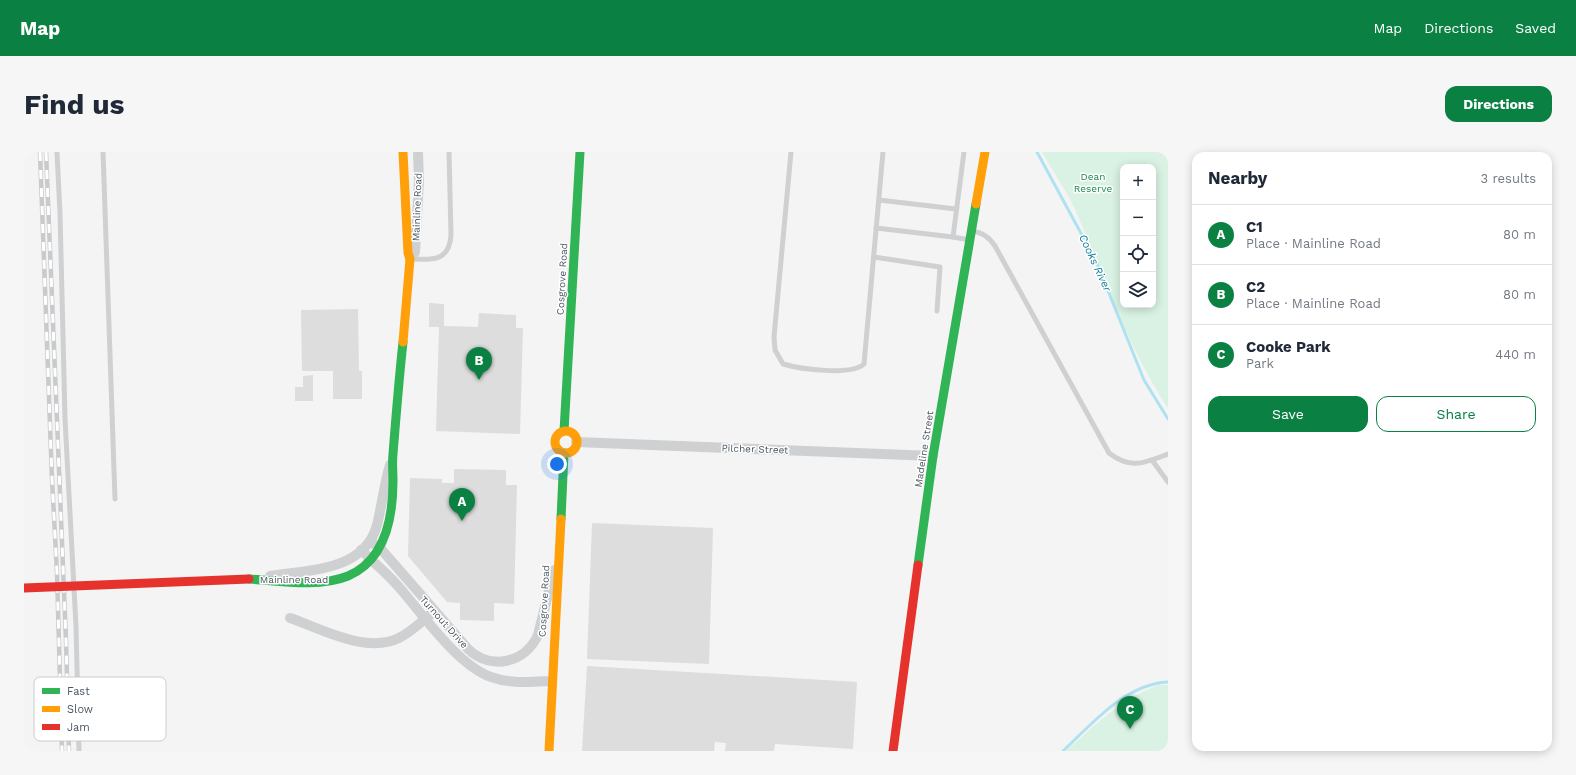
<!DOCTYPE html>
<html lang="en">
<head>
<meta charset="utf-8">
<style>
	:root { --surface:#fff; --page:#f6f6f7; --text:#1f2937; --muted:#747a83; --line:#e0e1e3; --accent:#0b8043 }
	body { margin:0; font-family:"Work Sans",sans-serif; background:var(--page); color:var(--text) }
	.controls { position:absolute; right:12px; top:12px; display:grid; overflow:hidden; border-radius:8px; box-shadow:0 2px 10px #0003 }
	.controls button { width:36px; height:36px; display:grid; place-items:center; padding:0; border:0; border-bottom:1px solid var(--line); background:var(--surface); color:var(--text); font:20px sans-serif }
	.you { position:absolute; left:533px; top:312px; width:14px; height:14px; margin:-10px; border:3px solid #fff; border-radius:50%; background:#1a73e8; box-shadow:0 0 0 6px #1a73e833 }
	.badge { display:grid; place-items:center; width:26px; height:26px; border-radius:50%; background:var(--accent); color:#fff; font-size:13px; font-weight:700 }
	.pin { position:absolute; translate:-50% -33px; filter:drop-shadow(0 1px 2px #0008) }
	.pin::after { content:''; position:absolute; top:21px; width:14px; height:12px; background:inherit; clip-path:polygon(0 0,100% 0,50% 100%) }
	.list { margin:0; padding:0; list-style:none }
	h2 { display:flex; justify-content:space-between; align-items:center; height:52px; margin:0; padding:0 16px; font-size:17px }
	h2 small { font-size:13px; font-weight:400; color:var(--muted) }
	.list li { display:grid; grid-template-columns:26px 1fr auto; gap:12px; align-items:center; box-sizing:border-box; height:60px; padding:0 16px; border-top:1px solid var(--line) }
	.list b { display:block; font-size:15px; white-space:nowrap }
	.list p { margin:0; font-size:13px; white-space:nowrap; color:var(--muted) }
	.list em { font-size:13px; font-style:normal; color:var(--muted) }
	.actions { display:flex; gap:8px; padding:12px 16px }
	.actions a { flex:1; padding:9px 0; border:1px solid var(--accent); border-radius:12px; text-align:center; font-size:14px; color:var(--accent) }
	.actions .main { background:var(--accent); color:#fff }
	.icon { flex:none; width:22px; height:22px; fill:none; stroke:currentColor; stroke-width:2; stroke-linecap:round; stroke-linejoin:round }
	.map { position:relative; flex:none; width:1144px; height:599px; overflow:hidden; border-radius:12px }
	header { display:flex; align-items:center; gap:24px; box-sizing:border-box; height:56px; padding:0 20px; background:var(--accent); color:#fff }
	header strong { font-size:19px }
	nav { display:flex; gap:22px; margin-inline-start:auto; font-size:14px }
	.intro { display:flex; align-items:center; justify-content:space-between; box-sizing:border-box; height:96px; padding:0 24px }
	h1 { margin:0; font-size:28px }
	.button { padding:10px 18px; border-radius:12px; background:var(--accent); color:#fff; font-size:14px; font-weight:700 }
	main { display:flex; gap:24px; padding:0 24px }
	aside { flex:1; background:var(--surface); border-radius:12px; box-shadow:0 2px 10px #0003 }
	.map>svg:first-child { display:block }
	.green { fill:#d9f2e3; fill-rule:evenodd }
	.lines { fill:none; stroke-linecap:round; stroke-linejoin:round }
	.stream { stroke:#aee2f0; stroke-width:3 }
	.building { fill:#ddddde }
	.lane { stroke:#ced0d2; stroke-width:5 }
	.street { stroke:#ced0d2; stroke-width:10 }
	.fast { stroke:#30b455; stroke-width:9 }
	.slow { stroke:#ff9f0a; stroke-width:9 }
	.jam { stroke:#e5322d; stroke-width:9 }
	.rail-casing { stroke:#c9cacc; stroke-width:4.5 }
	.rail { stroke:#fff; stroke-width:3; stroke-dasharray:9; stroke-linecap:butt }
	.jam-bridge { stroke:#e5322d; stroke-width:9 }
	.labels { text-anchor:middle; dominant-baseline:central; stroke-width:3; stroke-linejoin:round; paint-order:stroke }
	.park-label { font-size:10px; fill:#17864f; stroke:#fff }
	.street-label { font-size:10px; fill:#4a5661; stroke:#fff }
	.water-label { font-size:11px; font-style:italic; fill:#0c7c9b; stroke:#fff }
	.key { fill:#fff; stroke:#c9ccd0; stroke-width:1 }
	.key-label { font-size:11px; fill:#4a5661 }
</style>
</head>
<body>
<header>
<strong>Map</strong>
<nav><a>Map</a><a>Directions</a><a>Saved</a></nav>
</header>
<div class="intro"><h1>Find us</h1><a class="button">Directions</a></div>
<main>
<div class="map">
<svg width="1144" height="599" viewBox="0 0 1144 599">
	<rect width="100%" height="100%" fill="#f4f4f4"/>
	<!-- green -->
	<g class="green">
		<path d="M 1018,0 L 1144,0 L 1144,256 C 1103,194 1080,123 1050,55 C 1041,36 1028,18 1018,0 ZM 1099,15 L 1129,15 L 1129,153 L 1099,153 Z"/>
		<path d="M 1135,533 L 1144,533 L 1144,599 L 1042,599 C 1073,572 1096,547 1135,533 Z"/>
	</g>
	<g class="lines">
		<!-- stream -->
		<g class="stream">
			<path d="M 1013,0 L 1072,109 L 1120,228 L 1144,267"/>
			<path d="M 1039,599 C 1068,572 1101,532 1144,530"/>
		</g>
	</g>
	<!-- building -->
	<g class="building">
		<path d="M 405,151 L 420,152 L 420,174 L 454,175 L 455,161 L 492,163 L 492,176 L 499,176 L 496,282 L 412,279 L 415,175 L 405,175 Z"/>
		<path d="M 334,157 L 335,219 L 338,219 L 338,247 L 309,247 L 309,219 L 278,219 L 277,158 Z"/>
		<path d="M 289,223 L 289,249 L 271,249 L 271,235 L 279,235 L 279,224 Z"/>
		<path d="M 430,317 L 482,318 L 482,333 L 493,333 L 490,452 L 470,451 L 470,469 L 436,468 L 436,451 L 423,450 L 384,404 L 386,326 L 418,327 L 418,331 L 430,331 Z"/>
		<path d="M 568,371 L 689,376 L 685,512 L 563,507 Z"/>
		<path d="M 563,514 L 833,530 L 829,597 L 751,592 L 750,599 L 701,599 L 702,591 L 691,590 L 690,599 L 558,599 Z"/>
	</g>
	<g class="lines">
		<!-- lane -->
		<g class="lane">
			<path d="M 33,0 L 36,61 L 41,267 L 52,474 L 55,599"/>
			<path d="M 79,0 L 91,347"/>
			<path d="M 767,0 L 750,185 L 751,198 L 759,212 C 776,217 827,224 840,212 L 859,0"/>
			<path d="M 940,0 L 929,85 L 946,88"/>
			<path d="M 855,48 L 932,57"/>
			<path d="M 852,76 L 929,85"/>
			<path d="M 948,79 C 959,81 965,85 971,94 L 1085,301 C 1107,318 1120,311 1144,302"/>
			<path d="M 850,105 L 916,115 L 913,159"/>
			<path d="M 387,107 C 408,108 425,110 427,83 L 425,0"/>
			<path d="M 1128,308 L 1144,330"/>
		</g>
		<!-- street -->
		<g class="street">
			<path d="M 386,107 L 391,100 L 395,29 L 394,0"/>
			<path d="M 552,290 L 909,304"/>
			<path d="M 346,389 L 357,397 L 444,497 C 467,519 501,511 514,483 L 530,418"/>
			<path d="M 337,398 C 349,410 363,421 374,434 C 398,461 433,513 467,525 C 486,532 507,530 527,529"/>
			<path d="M 246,424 C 284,418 341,419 353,373 C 358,353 360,333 366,313"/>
			<path d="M 266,466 C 298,477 342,502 375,486 C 387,480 397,470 407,462"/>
		</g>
		<!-- fast -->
		<g class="fast">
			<path d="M 540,279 L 556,0"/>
			<path d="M 537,367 L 540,301"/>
			<path d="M 894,413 L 909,304 L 952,52"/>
			<path d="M 225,427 C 256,429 294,436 324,424 C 362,408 369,365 369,329 C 369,320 368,311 369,302 C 372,264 375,227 379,190"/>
		</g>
		<!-- slow -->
		<g class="slow">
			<path d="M 952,52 L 961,0"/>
			<path d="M 379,190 L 386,107 L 384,101 L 379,0"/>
			<circle cx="542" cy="290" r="11"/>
			<path d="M 525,599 L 537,367"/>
		</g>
		<!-- jam -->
		<path class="jam" d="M 869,599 L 894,413"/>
		<defs>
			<g id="rail">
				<path d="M 16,0 L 28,327 L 33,421 L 38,599"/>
				<path d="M 22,0 L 42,488 L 45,599"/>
			</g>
		</defs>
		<!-- rail casing -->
		<use href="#rail" class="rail-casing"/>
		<!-- rail -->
		<use href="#rail" class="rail"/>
		<!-- jam-bridge -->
		<path class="jam-bridge" d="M 0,436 L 225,427"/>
	</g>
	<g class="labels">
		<!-- park labels -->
		<g class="park-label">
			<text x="1069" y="24">Dean<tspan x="1069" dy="12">Reserve</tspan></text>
		</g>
		<!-- street labels -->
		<g class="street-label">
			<text transform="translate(393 55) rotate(-88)">Mainline Road</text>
			<text transform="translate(538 127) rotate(-87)">Cosgrove Road</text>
			<text transform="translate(731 297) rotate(2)">Pilcher Street</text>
			<text transform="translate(900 297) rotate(-81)">Madeline Street</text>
			<text x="270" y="427">Mainline Road</text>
			<text transform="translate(520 449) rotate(-87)">Cosgrove Road</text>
			<text transform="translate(420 470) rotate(48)">Turnout Drive</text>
		</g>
		<!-- water labels -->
		<g class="water-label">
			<text transform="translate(1071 111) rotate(65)">Cooks River</text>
		</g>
	</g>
	<!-- legend -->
	<rect x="10" y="525" width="132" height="64" rx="6" class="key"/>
	<rect x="18" y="536" width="18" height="6" fill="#30b455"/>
	<rect x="18" y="554" width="18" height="6" fill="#ff9f0a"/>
	<rect x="18" y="572" width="18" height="6" fill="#e5322d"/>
	<g class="key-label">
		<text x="43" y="543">Fast</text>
		<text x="43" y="561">Slow</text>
		<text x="43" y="579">Jam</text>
	</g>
</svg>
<div class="controls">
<button>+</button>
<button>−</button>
<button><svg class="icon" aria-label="locate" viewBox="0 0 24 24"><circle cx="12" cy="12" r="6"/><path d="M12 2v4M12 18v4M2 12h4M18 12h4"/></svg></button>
<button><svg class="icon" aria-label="layers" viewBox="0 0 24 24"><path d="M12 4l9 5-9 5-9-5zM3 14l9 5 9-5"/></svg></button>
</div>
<div class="you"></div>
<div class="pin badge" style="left:438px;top:369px">A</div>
<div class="pin badge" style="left:455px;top:228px">B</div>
<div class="pin badge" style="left:1106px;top:577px">C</div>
</div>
<aside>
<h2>Nearby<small>3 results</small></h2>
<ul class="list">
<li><span class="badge">A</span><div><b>C1</b><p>Place · Mainline Road</p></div><em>80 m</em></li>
<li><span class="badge">B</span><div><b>C2</b><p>Place · Mainline Road</p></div><em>80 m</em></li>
<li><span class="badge">C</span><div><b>Cooke Park</b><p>Park</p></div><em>440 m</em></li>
</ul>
<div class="actions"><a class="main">Save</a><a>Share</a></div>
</aside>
</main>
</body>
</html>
